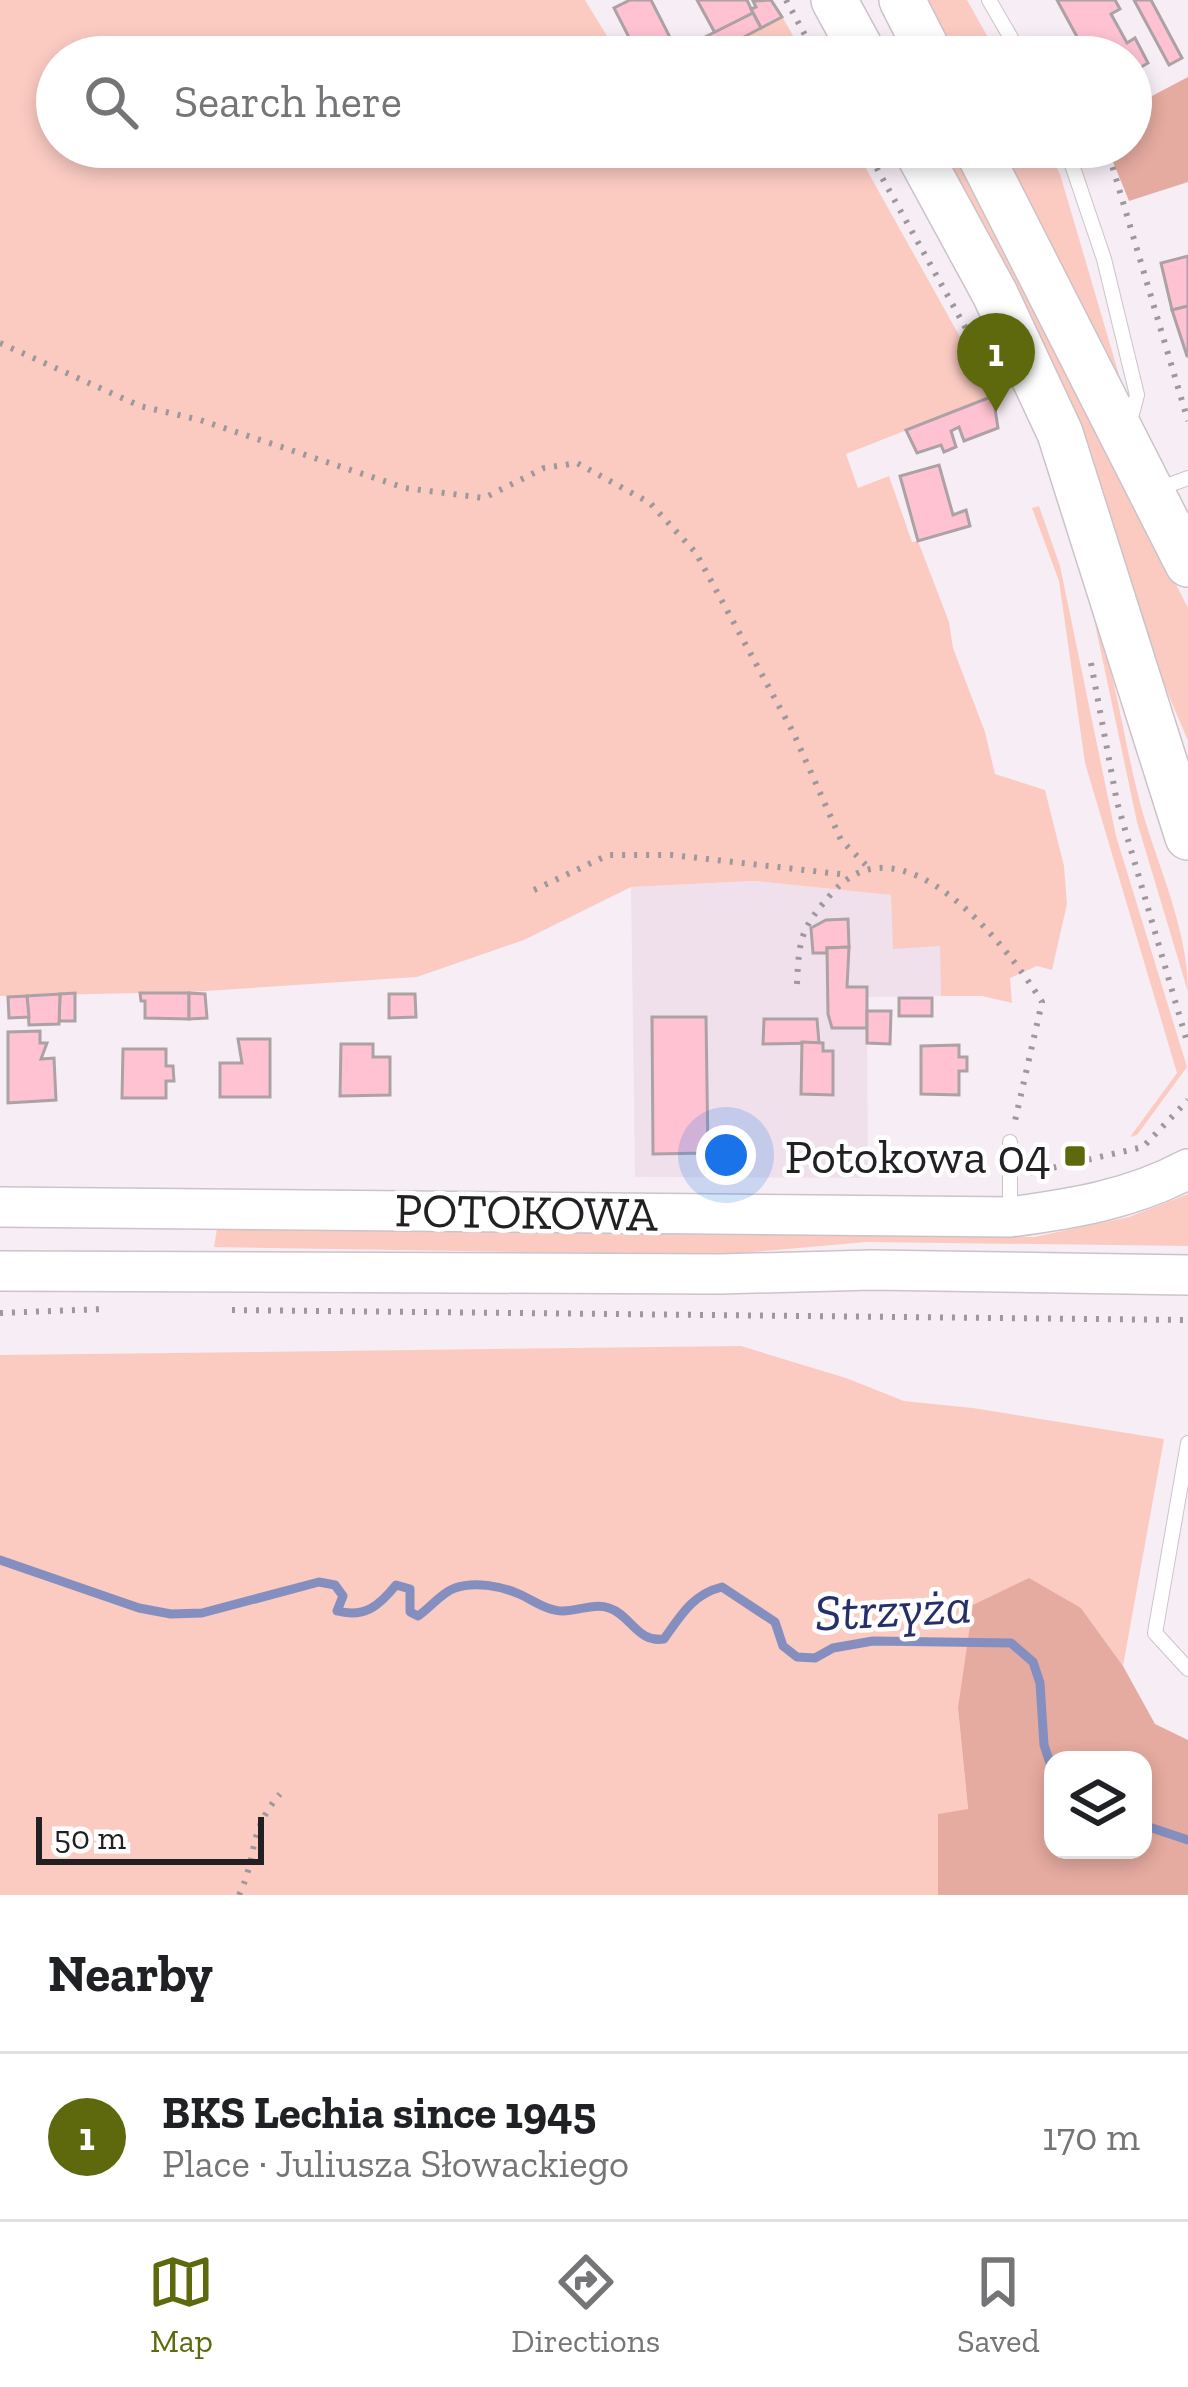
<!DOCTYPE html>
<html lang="en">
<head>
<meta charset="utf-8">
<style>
	:root { --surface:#fff; --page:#f6f6f6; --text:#202124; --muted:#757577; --line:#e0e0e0; --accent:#5e690e }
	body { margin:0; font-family:"Zilla Slab",serif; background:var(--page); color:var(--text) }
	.controls { position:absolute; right:36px; bottom:36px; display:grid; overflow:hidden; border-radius:24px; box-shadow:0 6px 18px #0003 }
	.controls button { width:108px; height:108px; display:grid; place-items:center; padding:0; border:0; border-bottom:3px solid var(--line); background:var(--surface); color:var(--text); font:60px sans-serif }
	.scale { position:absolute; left:36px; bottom:30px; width:228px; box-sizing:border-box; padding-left:12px; border:6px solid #232023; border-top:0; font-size:33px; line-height:42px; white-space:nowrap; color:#232023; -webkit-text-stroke:9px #fff; paint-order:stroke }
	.you { position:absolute; left:726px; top:1155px; width:42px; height:42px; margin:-30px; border:9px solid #fff; border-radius:50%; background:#1a73e8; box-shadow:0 0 0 18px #1a73e833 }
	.badge { display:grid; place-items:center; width:78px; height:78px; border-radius:50%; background:var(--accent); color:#fff; font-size:39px; font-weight:700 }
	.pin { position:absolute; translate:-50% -99px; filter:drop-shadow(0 3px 6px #0008) }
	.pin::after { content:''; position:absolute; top:63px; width:42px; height:36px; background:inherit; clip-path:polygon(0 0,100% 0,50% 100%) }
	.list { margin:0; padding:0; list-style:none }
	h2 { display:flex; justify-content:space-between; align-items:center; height:156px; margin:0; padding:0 48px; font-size:51px }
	h2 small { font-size:39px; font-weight:400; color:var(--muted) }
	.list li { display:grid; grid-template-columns:78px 1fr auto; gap:36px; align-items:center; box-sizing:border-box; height:168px; padding:0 48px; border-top:3px solid var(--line) }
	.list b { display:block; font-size:45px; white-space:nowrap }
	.list p { margin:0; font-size:39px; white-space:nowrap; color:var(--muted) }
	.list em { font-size:39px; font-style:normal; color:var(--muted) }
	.icon { flex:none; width:66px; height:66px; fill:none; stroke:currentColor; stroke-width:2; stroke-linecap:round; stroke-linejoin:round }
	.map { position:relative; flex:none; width:1188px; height:1895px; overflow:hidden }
	.search { position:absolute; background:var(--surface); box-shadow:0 6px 18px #0003; left:36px; right:36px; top:36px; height:132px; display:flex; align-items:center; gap:30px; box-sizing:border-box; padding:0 42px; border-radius:66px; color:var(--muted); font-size:45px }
	.sheet { height:324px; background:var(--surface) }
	nav { display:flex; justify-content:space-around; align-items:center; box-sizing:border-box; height:168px; border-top:3px solid var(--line); background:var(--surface); font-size:33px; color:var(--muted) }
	nav a { display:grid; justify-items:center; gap:6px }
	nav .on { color:var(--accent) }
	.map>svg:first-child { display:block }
	.built { fill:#efe0ec }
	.green { fill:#fbcbc2 }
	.forest { fill:#e5aaa0; fill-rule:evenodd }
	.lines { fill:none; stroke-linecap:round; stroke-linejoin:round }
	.stream { stroke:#848fbf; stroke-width:9 }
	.building { fill:#fec2d2; stroke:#aca1a4; stroke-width:3 }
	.lane-casing { stroke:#ccc3ca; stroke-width:16 }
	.secondary-casing { stroke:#ccc3ca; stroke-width:42 }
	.primary-casing { stroke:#ccc3ca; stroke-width:48 }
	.path { stroke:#9e989d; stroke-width:6; stroke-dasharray:3 9; stroke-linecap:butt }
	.lane { stroke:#fff; stroke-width:14 }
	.secondary { stroke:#fff; stroke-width:39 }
	.primary { stroke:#fff; stroke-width:45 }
	.poi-dot { fill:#5e690e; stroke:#fff; stroke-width:4.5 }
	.labels { text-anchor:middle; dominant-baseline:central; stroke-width:9; stroke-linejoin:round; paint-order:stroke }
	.poi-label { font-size:48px; fill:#232023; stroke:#fff; text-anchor:end }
	.street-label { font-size:48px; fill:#232023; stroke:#fff }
	.water-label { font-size:51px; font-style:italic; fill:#272f6a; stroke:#fff }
</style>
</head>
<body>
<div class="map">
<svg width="1188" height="1895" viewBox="0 0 1188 1895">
	<rect width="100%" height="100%" fill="#f7eef5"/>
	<!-- built -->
	<path class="built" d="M 754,881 L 891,895 L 941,945 L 941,996 L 867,997 L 868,1178 L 635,1177 L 631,887 Z"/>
	<!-- green -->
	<g class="green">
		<path d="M 0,0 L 585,0 L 620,57 L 57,57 L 57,147 L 854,147 L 993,396 L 846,454 L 858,488 L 889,476 L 912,542 L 918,541 L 949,622 L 953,648 L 985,732 L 995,774 L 1045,790 L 1064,866 L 1067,904 L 1052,970 L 1037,966 L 1010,978 L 1012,1003 L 982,996 L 941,996 L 940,946 L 893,949 L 891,895 L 754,881 L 631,887 L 524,940 L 417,977 L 190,992 L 0,996 Z"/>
		<path d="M 923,0 L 967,0 L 999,57 L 952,57 Z"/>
		<path d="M 783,18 L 805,57 L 707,57 Z"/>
		<path d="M 937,147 L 953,147 L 974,185 L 1188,608 L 1188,741 Z"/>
		<path d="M 997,147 L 1046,147 L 1060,174 L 1122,385 Z"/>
		<path d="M 1039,506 L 1060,566 L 1116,836 L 1187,1067 L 1137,1135 L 1130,1137 L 1177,1073 L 1085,763 L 1059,581 L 1032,508 Z"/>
		<path d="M 1091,605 C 1115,669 1123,737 1140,803 C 1157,865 1188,928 1188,992 L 1137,822 Z"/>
		<path d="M 1188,1194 L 1188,1246 L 866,1242 L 720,1255 L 214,1247 L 217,1229 L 1034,1237 L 1129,1217 Z"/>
		<path d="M 741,1346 L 846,1378 L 904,1401 L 973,1408 L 1164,1439 L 1123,1666 L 1081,1608 L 958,1708 L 968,1810 L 938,1814 L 938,1895 L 0,1895 L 0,1355 Z"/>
	</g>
	<!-- forest -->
	<g class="forest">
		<path d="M 1188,77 L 1188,182 L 1129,201 L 1107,147 L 1131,147 L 1131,107 Z"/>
		<path d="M 1029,1578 L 1081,1608 L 1123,1666 L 1155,1724 L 1188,1740 L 1188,1895 L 938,1895 L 938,1814 L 968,1809 L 958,1708 L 973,1605 ZM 1053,1760 L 1143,1760 L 1143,1850 L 1053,1850 Z"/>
	</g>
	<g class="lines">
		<!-- stream -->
		<g class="stream">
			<path d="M 0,1560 L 139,1608 L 171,1614 L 202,1613 L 319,1582 L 335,1585 L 343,1596 L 337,1611 C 365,1618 379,1606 396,1585 L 410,1589 L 410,1612 L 418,1616 C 429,1609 442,1592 455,1588 C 474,1581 501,1586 519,1594 C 533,1600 547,1611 563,1611 C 578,1611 594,1603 609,1608 C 631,1615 637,1643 664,1639 C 681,1615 693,1594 722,1587 L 775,1622 L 783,1646 L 797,1657 L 815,1658 L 833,1648 L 873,1641 L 1011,1643 L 1033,1662 L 1040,1683 L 1044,1745 L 1053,1772"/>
			<path d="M 1143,1825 L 1188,1840"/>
		</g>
	</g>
	<!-- building -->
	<g class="building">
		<path d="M 630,0 L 651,0 L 677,51 L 665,57 L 639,57 L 614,8 Z"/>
		<path d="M 697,0 L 747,0 L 753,13 L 715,33 Z"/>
		<path d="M 771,0 L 782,17 L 761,28 L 751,9 L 756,7 L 753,1 Z"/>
		<path d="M 1057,0 L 1115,0 L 1120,9 L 1111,14 L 1127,43 L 1135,38 L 1148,63 L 1131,73 L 1131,57 L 1088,57 Z"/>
		<path d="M 1134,0 L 1151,0 L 1182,58 L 1169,65 Z"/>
		<path d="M 753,13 L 761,28 L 706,57 L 665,57 Z"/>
		<path d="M 1188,256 L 1188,306 L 1172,310 L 1161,263 Z"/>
		<path d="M 1188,306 L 1188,356 L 1187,356 L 1172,310 Z"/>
		<path d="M 993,396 L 998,428 L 964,441 L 959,427 L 951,431 L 956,447 L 944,452 L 941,445 L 917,453 L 906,430 Z"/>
		<path d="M 939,465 L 953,515 L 966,510 L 970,526 L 918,541 L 900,476 Z"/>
		<path d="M 848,919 L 849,947 L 827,948 L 827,953 L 813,953 L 811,928 L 826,920 Z"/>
		<path d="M 849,947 L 847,987 L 867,987 L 867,1028 L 832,1028 L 828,1014 L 827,948 Z"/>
		<path d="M 75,993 L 75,1021 L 59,1021 L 60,994 Z"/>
		<path d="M 140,993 L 189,993 L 189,1019 L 145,1018 L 145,1001 L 141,1001 Z"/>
		<path d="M 189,993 L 205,994 L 207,1018 L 189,1019 Z"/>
		<path d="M 60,994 L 59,1024 L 29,1025 L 27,996 Z"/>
		<path d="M 389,994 L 415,994 L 416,1017 L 389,1018 Z"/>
		<path d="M 27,996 L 29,1017 L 9,1018 L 8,997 Z"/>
		<rect x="899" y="998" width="33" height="18"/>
		<path d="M 867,1011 L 891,1011 L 890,1044 L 867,1043 Z"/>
		<path d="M 652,1017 L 706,1017 L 708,1153 L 653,1154 Z"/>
		<path d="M 764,1019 L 817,1019 L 819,1043 L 763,1044 Z"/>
		<path d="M 40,1031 L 40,1043 L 47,1043 L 41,1059 L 54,1058 L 56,1100 L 8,1103 L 8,1032 Z"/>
		<path d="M 238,1039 L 270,1039 L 270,1097 L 220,1097 L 220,1063 L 242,1063 Z"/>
		<path d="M 802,1042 L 823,1043 L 823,1051 L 833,1051 L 833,1095 L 801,1094 Z"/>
		<path d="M 341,1044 L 373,1044 L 373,1057 L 390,1057 L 390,1095 L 340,1096 Z"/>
		<path d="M 959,1045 L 959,1057 L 967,1057 L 967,1071 L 959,1071 L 959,1095 L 921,1094 L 921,1046 Z"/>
		<path d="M 123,1049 L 166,1049 L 166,1066 L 173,1066 L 174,1081 L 166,1081 L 166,1098 L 122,1098 Z"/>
	</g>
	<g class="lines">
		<defs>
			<g id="lane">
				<path d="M 989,0 L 1022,57"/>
				<path d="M 1066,147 L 1104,259 L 1137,395 L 1129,425"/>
				<path d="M 1155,490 L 1188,478"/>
				<path d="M 1010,1212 L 1010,1142"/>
				<path d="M 1188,1443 L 1155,1633 L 1188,1669"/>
			</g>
			<g id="secondary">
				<path d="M 0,1207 L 1010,1217 C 1072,1209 1132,1199 1188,1169"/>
				<path d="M 0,1271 L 720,1274 L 872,1270 L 1188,1275"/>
			</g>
			<g id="primary">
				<path d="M 834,0 L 865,57"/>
				<path d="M 902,0 L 931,57"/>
				<path d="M 915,147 L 995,294 L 1060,433 L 1188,837"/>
				<path d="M 976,147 L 1188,564"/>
			</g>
		</defs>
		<!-- lane casing -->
		<use href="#lane" class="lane-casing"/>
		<!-- secondary casing -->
		<use href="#secondary" class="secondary-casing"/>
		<!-- primary casing -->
		<use href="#primary" class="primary-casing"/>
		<!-- path -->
		<g class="path">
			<path d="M 786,0 L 817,57"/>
			<path d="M 865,147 L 974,343"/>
			<path d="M 1101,147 L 1109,155 L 1188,421"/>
			<path d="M 0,343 L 140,406 L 200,420 L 405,488 L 484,498 L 544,468 L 577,463 L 650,503 L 696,553 L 793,732 L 841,840 L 868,867"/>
			<path d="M 1091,663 L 1117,802 L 1188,1045"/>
			<path d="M 534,890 L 608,855 L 672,855 L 848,875"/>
			<path d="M 797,984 C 799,937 801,928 833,892 C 903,814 1007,945 1042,1002 L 1015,1121"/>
			<path d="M 1030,1173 L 1143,1147 L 1188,1100"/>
			<path d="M 232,1310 L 1188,1320"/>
			<path d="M 0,1313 L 104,1309"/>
			<path d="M 239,1895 C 258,1856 247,1832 280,1794"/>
		</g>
		<!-- lane -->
		<use href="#lane" class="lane"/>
		<!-- secondary -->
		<use href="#secondary" class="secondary"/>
		<!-- primary -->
		<use href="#primary" class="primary"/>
	</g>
	<!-- markers -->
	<rect class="poi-dot" x="1063" y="1144" width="24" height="24" rx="6"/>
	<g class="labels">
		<!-- poi labels -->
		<g class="poi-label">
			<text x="1051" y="1156">Potokowa 04</text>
		</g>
		<!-- street labels -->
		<g class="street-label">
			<text transform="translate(526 1212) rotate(1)">POTOKOWA</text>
		</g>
		<!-- water labels -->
		<g class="water-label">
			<text transform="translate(893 1609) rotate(-3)">Strzyża</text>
		</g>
	</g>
</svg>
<div class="controls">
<button><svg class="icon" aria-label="layers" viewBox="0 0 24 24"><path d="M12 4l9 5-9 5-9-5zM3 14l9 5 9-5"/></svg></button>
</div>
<div class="scale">50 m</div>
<div class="you"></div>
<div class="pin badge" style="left:996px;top:412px">1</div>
<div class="search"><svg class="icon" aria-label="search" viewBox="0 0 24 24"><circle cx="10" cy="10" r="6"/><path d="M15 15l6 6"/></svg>Search here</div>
</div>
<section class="sheet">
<h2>Nearby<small></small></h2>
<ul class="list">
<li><span class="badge">1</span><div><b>BKS Lechia since 1945</b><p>Place · Juliusza Słowackiego</p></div><em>170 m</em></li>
</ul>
</section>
<nav>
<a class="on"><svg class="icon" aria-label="map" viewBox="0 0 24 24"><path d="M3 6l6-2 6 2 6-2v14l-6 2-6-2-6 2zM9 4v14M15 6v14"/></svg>Map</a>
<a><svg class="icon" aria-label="directions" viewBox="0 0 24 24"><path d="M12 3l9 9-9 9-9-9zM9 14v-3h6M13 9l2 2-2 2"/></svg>Directions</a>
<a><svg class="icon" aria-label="saved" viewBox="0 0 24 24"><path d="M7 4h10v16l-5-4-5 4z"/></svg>Saved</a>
</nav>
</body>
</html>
